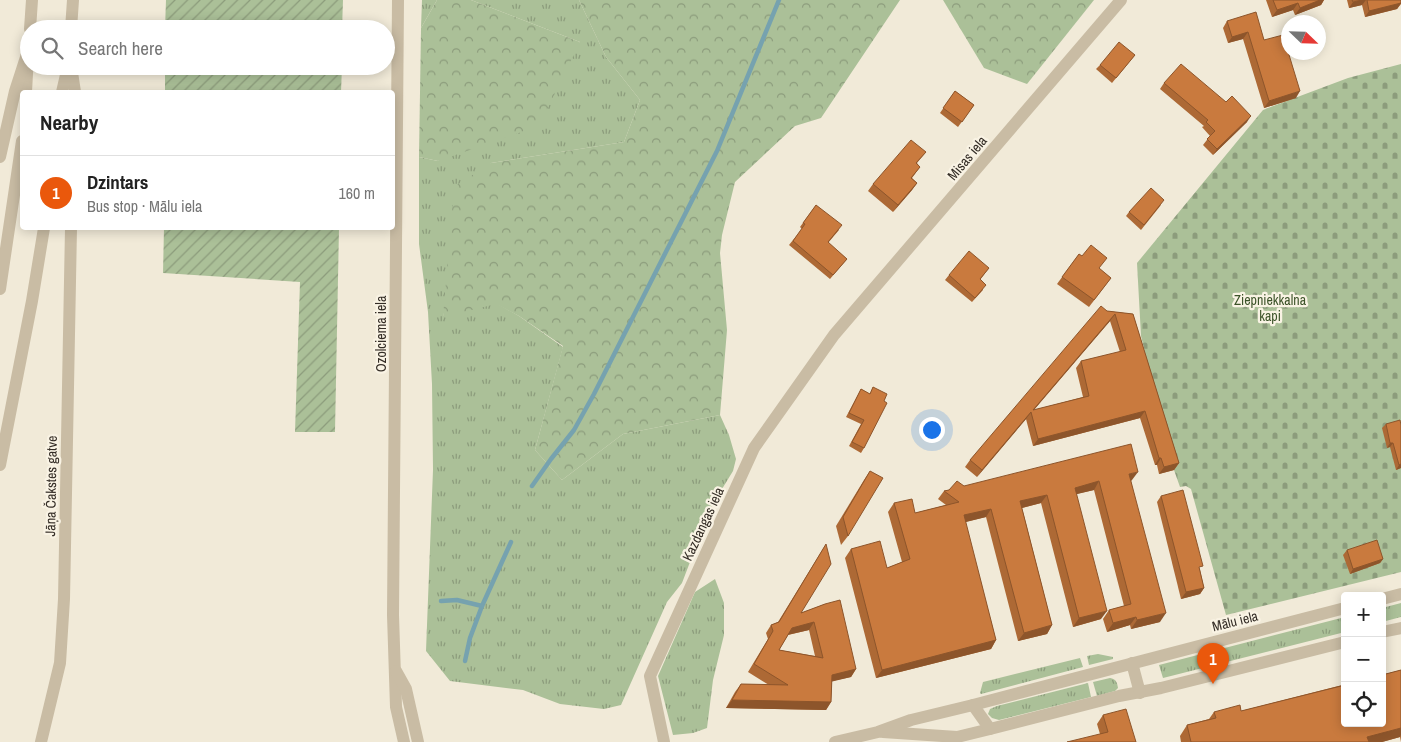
<!DOCTYPE html>
<html lang="en">
<head>
<meta charset="utf-8">
<style>
	:root { --surface:#fff; --page:#f6f6f6; --text:#222; --muted:#767676; --line:#e0e0e0; --accent:#ea580c }
	body { margin:0; font-family:"Archivo Narrow",sans-serif; background:var(--page); color:var(--text) }
	.controls { position:absolute; right:15px; bottom:15px; display:grid; overflow:hidden; border-radius:5px; box-shadow:0 2px 12px #0003 }
	.controls button { width:45px; height:45px; display:grid; place-items:center; padding:0; border:0; border-bottom:1px solid var(--line); background:var(--surface); color:var(--text); font:25px sans-serif }
	.compass { position:absolute; left:1281px; top:15px; width:45px; height:45px; border-radius:50%; background:var(--surface); box-shadow:0 2px 12px #0003; rotate:113deg }
	.you { position:absolute; left:931px; top:429px; width:18px; height:18px; margin:-12px; border:4px solid #fff; border-radius:50%; background:#1a73e8; box-shadow:0 0 0 8px #1a73e833 }
	.badge { display:grid; place-items:center; width:32px; height:32px; border-radius:50%; background:var(--accent); color:#fff; font-size:16px; font-weight:700 }
	.pin { position:absolute; translate:-50% -41px; filter:drop-shadow(0 1px 2px #0008) }
	.pin::after { content:''; position:absolute; top:26px; width:18px; height:15px; background:inherit; clip-path:polygon(0 0,100% 0,50% 100%) }
	.list { margin:0; padding:0; list-style:none }
	h2 { display:flex; justify-content:space-between; align-items:center; height:65px; margin:0; padding:0 20px; font-size:21px }
	h2 small { font-size:16px; font-weight:400; color:var(--muted) }
	.list li { display:grid; grid-template-columns:32px 1fr auto; gap:15px; align-items:center; box-sizing:border-box; height:75px; padding:0 20px; border-top:1px solid var(--line) }
	.list b { display:block; font-size:19px; white-space:nowrap }
	.list p { margin:0; font-size:16px; white-space:nowrap; color:var(--muted) }
	.list em { font-size:16px; font-style:normal; color:var(--muted) }
	.icon { flex:none; width:28px; height:28px; fill:none; stroke:currentColor; stroke-width:2; stroke-linecap:round; stroke-linejoin:round }
	.map { position:relative; flex:none; width:1401px; height:742px; overflow:hidden }
	.search { position:absolute; background:var(--surface); box-shadow:0 2px 12px #0003; left:20px; top:20px; width:375px; height:55px; display:flex; align-items:center; gap:12px; box-sizing:border-box; padding:0 18px; border-radius:28px; color:var(--muted); font-size:19px }
	.panel { position:absolute; background:var(--surface); box-shadow:0 2px 12px #0003; left:20px; top:90px; width:375px; height:140px; border-radius:5px }
	.map>svg:first-child { display:block }
	.grass { fill:url(#grass-tufts) }
	.forest { fill:url(#forest-crowns) }
	.cemetery { fill:url(#cemetery-stones) }
	.garden { fill:url(#garden-furrows) }
	.lines { fill:none; stroke-linecap:round; stroke-linejoin:round }
	.stream { stroke:#76a2af; stroke-width:4.5 }
	.minor { stroke:#c9bca4; stroke-width:12 }
	.tertiary { stroke:#c9bca4; stroke-width:12 }
	.wall { fill:#ad6935; fill-rule:evenodd }
	.shaded-wall { fill:#8d552b }
	.building { fill:#c97a3e; stroke:#8d552b; fill-rule:evenodd }
	.labels { text-anchor:middle; dominant-baseline:central; stroke-width:4.5; stroke-linejoin:round; paint-order:stroke }
	.street-label { font-size:14px; fill:#342d26; stroke:#f9f3e4 }
	.park-label { font-size:14px; fill:#3c5329; stroke:#f9f3e4 }
</style>
</head>
<body>
<div class="map">
<svg width="1401" height="742" viewBox="0 0 1401 742">
	<defs>
		<pattern id="grass-tufts" width="24" height="20" patternUnits="userSpaceOnUse" patternTransform="scale(1.25)"><rect width="24" height="20" fill="#abc098"/><path d="M3 7l-1-3M5 7V3M7 7l1-3M15 17l-1-3M17 17v-4M19 17l1-3" fill="none" stroke="#8c9c7c"/></pattern>
		<pattern id="forest-crowns" width="20" height="18" patternUnits="userSpaceOnUse" patternTransform="scale(1.25)"><rect width="20" height="18" fill="#abc098"/><path d="M2 6a3 3 0 1 1 6 0M12 15a3 3 0 1 1 6 0" fill="none" stroke="#8c9c7c"/></pattern>
		<pattern id="cemetery-stones" width="16" height="16" patternUnits="userSpaceOnUse" patternTransform="scale(1.25)"><rect width="16" height="16" fill="#abc098"/><path d="M2 7V4a2 2 0 0 1 4 0v3zM10 15v-3a2 2 0 0 1 4 0v3z" fill="#8c9c7c"/></pattern>
		<pattern id="garden-furrows" width="10" height="10" patternUnits="userSpaceOnUse" patternTransform="scale(1.25)"><rect width="10" height="10" fill="#abc098"/><path d="M-1 1l2-2M0 10L10 0M9 11l2-2" fill="none" stroke="#8c9c7c"/></pattern>
	</defs>
	<rect width="100%" height="100%" fill="#f1ead8"/>
	<!-- grass -->
	<g class="grass">
		<path d="M 422,0 L 437,0 L 421,28 Z"/>
		<path d="M 471,0 L 579,0 L 606,57 L 640,100 L 624,142 L 491,163 L 443,316 L 496,303 L 519,316 L 563,347 L 535,450 L 562,480 L 623,434 L 720,415 L 729,435 L 736,459 L 733,471 L 711,507 L 682,583 L 667,602 L 621,705 L 604,709 L 560,704 L 523,690 L 450,681 L 426,651 L 433,470 L 432,384 L 428,312 L 419,244 L 419,157 L 438,161 L 580,42 Z"/>
		<path d="M 715,579 L 724,603 L 724,635 L 713,680 L 707,728 L 693,733 L 673,735 L 658,676 L 695,592 Z"/>
		<path d="M 1401,603 L 1401,617 L 1382,622 L 1382,608 Z"/>
		<path d="M 1345,617 L 1345,632 L 1163,678 L 1159,665 Z"/>
		<path d="M 1098,654 L 1113,657 L 1113,659 L 1089,665 L 1087,656 Z"/>
		<path d="M 1080,658 L 1083,667 L 981,694 L 980,693 L 983,682 Z"/>
		<path d="M 1110,678 C 1116,679 1117,682 1118,688 L 1115,691 L 1097,696 L 1093,682 Z"/>
		<path d="M 1088,683 L 1091,697 L 999,720 L 992,718 L 988,714 L 990,709 L 997,706 Z"/>
	</g>
	<!-- forest -->
	<g class="forest">
		<path d="M 437,0 L 471,0 L 580,42 L 539,126 L 438,161 L 419,157 L 421,28 Z"/>
		<path d="M 579,0 L 900,0 L 821,118 L 795,126 L 735,182 L 722,235 L 720,253 L 727,330 L 720,415 L 623,434 L 562,480 L 535,450 L 563,346 L 519,316 L 496,304 L 443,317 L 454,187 L 491,163 L 624,142 L 640,100 L 606,57 Z"/>
		<path d="M 943,0 L 1094,0 L 1027,84 L 984,68 Z"/>
	</g>
	<!-- cemetery -->
	<path class="cemetery" d="M 1401,64 L 1401,572 L 1226,615 L 1191,489 L 1186,486 L 1180,487 L 1174,470 L 1141,336 L 1137,263 L 1263,110 L 1348,78 Z"/>
	<!-- garden -->
	<g class="garden">
		<path d="M 166,0 L 343,0 L 342,29 L 165,29 Z"/>
		<path d="M 165,66 L 342,66 L 341,92 L 165,92 Z"/>
		<path d="M 164,228 L 339,228 L 335,432 L 295,432 L 300,282 L 163,273 Z"/>
	</g>
	<g class="lines">
		<!-- stream -->
		<g class="stream">
			<path d="M 532,486 L 551,459 L 574,430 L 594,394 L 717,151 L 779,0"/>
			<path d="M 441,601 L 457,600 L 482,606 L 511,542"/>
			<path d="M 465,661 L 470,638 L 482,606"/>
		</g>
		<!-- minor -->
		<g class="minor">
			<path d="M 398,0 L 393,615 L 396,707 L 404,742"/>
			<path d="M 30,29 L 32,0"/>
			<path d="M 71,29 L 73,0"/>
			<path d="M 71,66 L 75,92"/>
			<path d="M 26,92 L 29,37"/>
			<path d="M 62,92 L 68,66"/>
			<path d="M 0,157 L 15,91 L 27,54"/>
			<path d="M 0,289 L 22,141"/>
			<path d="M 0,465 L 32,301 L 44,228"/>
			<path d="M 396,671 L 406,689 L 418,742"/>
			<path d="M 883,732 L 957,737 L 990,729"/>
			<path d="M 41,742 L 60,663 L 64,599 L 71,228"/>
			<path d="M 664,742 L 650,676 L 754,448 L 834,335 L 1121,0"/>
			<path d="M 835,742 L 878,732 L 911,720 L 973,705"/>
		</g>
		<!-- tertiary -->
		<g class="tertiary">
			<path d="M 1382,599 L 1401,594"/>
			<path d="M 1345,608 L 973,705 L 990,729 L 1119,696 L 1161,688 L 1345,642"/>
			<path d="M 1382,632 L 1401,628"/>
			<path d="M 1132,663 L 1140,693"/>
		</g>
	</g>
	<!-- wall -->
	<g class="wall">
		<path d="M 1266,0 L 1324,0 L 1321,5 L 1295,15 L 1293,10 L 1272,17 Z"/>
		<path d="M 1347,0 L 1401,0 L 1401,4 L 1397,9 L 1365,17 L 1362,5 L 1349,8 Z"/>
		<path d="M 1227,21 L 1264,40 L 1296,98 L 1264,108 L 1243,39 L 1228,43 L 1223,28 Z"/>
		<path d="M 1135,55 L 1112,83 L 1096,69 L 1100,65 Z"/>
		<path d="M 1164,83 L 1247,122 L 1213,155 L 1203,145 L 1210,136 L 1202,127 L 1204,126 L 1160,89 Z"/>
		<path d="M 955,91 L 974,105 L 958,127 L 940,113 Z"/>
		<path d="M 926,152 L 917,163 L 920,167 L 912,178 L 917,183 L 912,190 L 893,212 L 868,191 L 873,184 Z"/>
		<path d="M 816,205 L 839,230 L 828,243 L 847,259 L 830,279 L 789,245 L 802,229 L 800,227 Z"/>
		<path d="M 1161,205 L 1141,230 L 1126,216 L 1129,212 Z"/>
		<path d="M 1079,254 L 1111,278 L 1089,307 L 1057,284 Z"/>
		<path d="M 989,268 L 980,280 L 983,290 L 972,302 L 945,280 L 949,275 Z"/>
		<path d="M 1107,311 L 1133,314 L 1179,463 L 1174,470 L 1159,474 L 1157,465 L 1155,465 L 1140,418 L 1033,446 L 1026,419 L 977,477 L 965,467 L 970,460 ZM 1110,321 L 1120,352 L 1081,361 L 1076,368 L 1083,397 L 1034,410 Z"/>
		<path d="M 873,387 L 884,401 L 864,448 L 861,453 L 849,446 L 861,424 L 846,417 L 861,389 L 870,394 Z"/>
		<path d="M 1386,424 L 1401,425 L 1401,468 L 1396,470 L 1390,447 L 1387,448 L 1382,428 Z"/>
		<path d="M 870,471 L 848,536 L 841,545 L 836,526 L 864,480 Z"/>
		<path d="M 1132,480 L 1131,481 L 1160,622 L 1131,629 L 1130,625 L 1107,632 L 1103,619 L 1109,610 L 1124,606 L 1094,490 L 1076,494 L 1101,619 L 1073,627 L 1041,503 L 1022,508 L 1052,625 L 1047,634 L 1018,641 L 986,517 L 965,522 L 996,640 L 991,649 L 876,678 L 845,558 L 851,549 L 887,568 L 902,562 L 888,512 L 894,503 L 915,513 L 946,505 L 938,499 L 944,491 L 964,486 Z"/>
		<path d="M 1161,496 L 1200,570 L 1204,588 L 1200,594 L 1181,599 L 1157,502 Z"/>
		<path d="M 826,544 L 801,613 L 825,604 L 856,669 L 851,677 L 832,681 L 831,702 L 826,710 L 726,708 L 735,692 L 741,684 L 769,685 L 748,672 L 768,639 L 766,633 L 771,625 L 778,622 ZM 809,630 L 815,656 L 779,650 L 788,635 Z"/>
		<path d="M 1347,550 L 1383,559 L 1380,563 L 1350,574 L 1343,555 Z"/>
		<path d="M 1401,670 L 1401,742 L 1400,737 L 1382,742 L 1181,742 L 1180,736 L 1187,725 L 1209,719 L 1214,712 L 1241,711 Z"/>
		<path d="M 1103,715 L 1136,742 L 1100,734 L 1097,724 Z"/>
	</g>
	<!-- shaded-wall -->
	<g class="shaded-wall">
		<path d="M 1320,0 L 1324,0 L 1321,5 L 1295,15 L 1300,8 Z"/>
		<path d="M 1362,0 L 1366,0 L 1362,5 L 1349,8 L 1353,2 Z"/>
		<path d="M 1298,3 L 1293,10 L 1272,17 L 1277,10 Z"/>
		<path d="M 1401,3 L 1397,9 L 1365,17 L 1369,11 Z"/>
		<path d="M 1248,32 L 1243,39 L 1228,43 L 1232,37 Z"/>
		<path d="M 1300,91 L 1296,98 L 1264,108 L 1269,101 Z"/>
		<path d="M 1251,116 L 1247,122 L 1213,155 L 1217,149 Z"/>
		<path d="M 917,183 L 912,190 L 893,212 L 898,205 Z"/>
		<path d="M 1115,314 L 1110,321 L 1031,413 L 1031,412 Z"/>
		<path d="M 1145,411 L 1140,418 L 1033,446 L 1038,439 Z"/>
		<path d="M 1031,412 L 1026,419 L 977,477 L 982,470 Z"/>
		<path d="M 1390,443 L 1393,443 L 1390,447 L 1387,448 Z"/>
		<path d="M 1159,458 L 1161,458 L 1157,465 L 1155,465 Z"/>
		<path d="M 1179,463 L 1174,470 L 1159,474 L 1164,467 Z"/>
		<path d="M 1401,464 L 1401,468 L 1396,470 L 1399,465 Z"/>
		<path d="M 1138,472 L 1132,480 L 1123,482 L 1129,474 Z"/>
		<path d="M 1099,481 L 1094,490 L 1069,496 L 1075,488 Z"/>
		<path d="M 1047,495 L 1041,503 L 1014,510 L 1020,501 Z"/>
		<path d="M 991,509 L 986,517 L 958,524 L 964,515 Z"/>
		<path d="M 1383,559 L 1380,563 L 1350,574 L 1353,569 Z"/>
		<path d="M 1204,588 L 1200,594 L 1181,599 L 1186,592 Z"/>
		<path d="M 1107,611 L 1101,619 L 1073,627 L 1079,618 Z"/>
		<path d="M 1166,613 L 1160,622 L 1131,629 L 1137,620 Z"/>
		<path d="M 1136,617 L 1130,625 L 1107,632 L 1113,623 Z"/>
		<path d="M 814,622 L 809,630 L 787,635 L 792,628 Z"/>
		<path d="M 1052,625 L 1047,634 L 1018,641 L 1024,633 Z"/>
		<path d="M 996,640 L 991,649 L 876,678 L 882,670 Z"/>
		<path d="M 856,669 L 851,677 L 826,683 L 832,675 Z"/>
		<path d="M 732,700 L 831,702 L 826,710 L 726,708 Z"/>
		<path d="M 1401,728 L 1401,735 L 1400,737 L 1382,742 L 1364,742 L 1367,737 Z"/>
	</g>
	<!-- building -->
	<g class="building">
		<path d="M 1273,0 L 1320,0 L 1300,8 L 1298,3 L 1277,10 Z"/>
		<path d="M 1352,0 L 1362,0 L 1353,2 Z"/>
		<path d="M 1367,0 L 1401,0 L 1401,3 L 1369,11 Z"/>
		<path d="M 1256,12 L 1264,40 L 1283,35 L 1300,91 L 1269,101 L 1248,32 L 1232,37 L 1227,21 Z"/>
		<path d="M 1119,42 L 1135,55 L 1116,78 L 1100,65 Z"/>
		<path d="M 1181,64 L 1226,102 L 1232,96 L 1251,116 L 1217,149 L 1207,139 L 1215,131 L 1206,122 L 1208,120 L 1164,83 Z"/>
		<path d="M 955,91 L 974,105 L 962,122 L 943,108 Z"/>
		<path d="M 911,140 L 926,152 L 916,163 L 920,167 L 911,178 L 917,183 L 898,205 L 873,184 Z"/>
		<path d="M 1151,188 L 1164,200 L 1144,225 L 1129,212 Z"/>
		<path d="M 816,205 L 842,225 L 828,242 L 847,259 L 833,275 L 793,241 L 805,224 L 803,223 Z"/>
		<path d="M 1091,245 L 1107,258 L 1099,268 L 1111,278 L 1094,300 L 1062,277 L 1079,254 L 1082,256 Z"/>
		<path d="M 969,251 L 989,268 L 980,279 L 986,285 L 975,298 L 949,275 Z"/>
		<path d="M 1101,306 L 1107,311 L 1133,314 L 1179,463 L 1164,467 L 1161,458 L 1159,458 L 1145,411 L 1038,439 L 1031,412 L 982,470 L 970,460 ZM 1115,314 L 1126,350 L 1081,361 L 1089,396 L 1033,410 Z"/>
		<path d="M 873,387 L 887,394 L 884,401 L 887,403 L 864,448 L 852,442 L 864,420 L 849,413 L 861,389 L 870,394 Z"/>
		<path d="M 1400,420 L 1401,425 L 1401,464 L 1399,465 L 1393,443 L 1390,443 L 1386,424 Z"/>
		<path d="M 1131,444 L 1138,472 L 1129,474 L 1166,613 L 1137,620 L 1136,617 L 1113,623 L 1109,610 L 1131,604 L 1099,481 L 1075,488 L 1107,611 L 1079,618 L 1047,495 L 1020,501 L 1052,625 L 1024,633 L 991,509 L 964,515 L 996,640 L 882,670 L 851,549 L 880,541 L 887,568 L 910,559 L 894,503 L 912,499 L 915,513 L 959,502 L 944,491 L 949,490 L 957,481 L 964,486 Z"/>
		<path d="M 870,471 L 883,478 L 848,536 L 843,517 Z"/>
		<path d="M 1183,490 L 1203,566 L 1199,567 L 1204,588 L 1186,592 L 1161,496 Z"/>
		<path d="M 1377,540 L 1383,559 L 1353,569 L 1347,550 Z"/>
		<path d="M 826,544 L 831,564 L 801,613 L 825,604 L 840,600 L 856,669 L 832,675 L 831,702 L 732,700 L 741,684 L 788,685 L 754,664 L 773,631 L 771,625 L 779,622 ZM 814,622 L 823,658 L 779,650 L 792,628 Z"/>
		<path d="M 1401,670 L 1401,728 L 1367,737 L 1369,742 L 1191,742 L 1187,725 L 1216,718 L 1214,712 L 1240,705 L 1241,711 L 1345,685 L 1345,723 L 1382,723 L 1382,675 Z"/>
		<path d="M 1126,709 L 1136,742 L 1067,742 L 1108,732 L 1103,715 Z"/>
	</g>
	<g class="labels">
		<!-- street labels -->
		<g class="street-label">
			<text transform="translate(967 158) rotate(-50)">Misas iela</text>
			<text transform="translate(381 334) rotate(-90)">Ozolciema iela</text>
			<text transform="translate(51 486) rotate(-89)">Jāņa Čakstes gatve</text>
			<text transform="translate(703 524) rotate(-65)">Kazdangas iela</text>
			<text transform="translate(1235 621) rotate(-14)">Mālu iela</text>
		</g>
		<!-- park labels -->
		<g class="park-label">
			<text x="1270" y="300">Ziepniekkalna<tspan x="1270" dy="16">kapi</tspan></text>
		</g>
	</g>
</svg>
<div class="controls">
<button>+</button>
<button>−</button>
<button><svg class="icon" aria-label="locate" viewBox="0 0 24 24"><circle cx="12" cy="12" r="6"/><path d="M12 2v4M12 18v4M2 12h4M18 12h4"/></svg></button>
</div>
<svg class="compass" viewBox="-18 -18 36 36"><path d="M0-13l5 13h-10z" fill="#e53935"/><path d="M0 13l5-13h-10z" fill="#767676"/></svg>
<div class="you"></div>
<div class="pin badge" style="left:1213px;top:684px">1</div>
<div class="search"><svg class="icon" aria-label="search" viewBox="0 0 24 24"><circle cx="10" cy="10" r="6"/><path d="M15 15l6 6"/></svg>Search here</div>
<section class="panel">
<h2>Nearby<small></small></h2>
<ul class="list">
<li><span class="badge">1</span><div><b>Dzintars</b><p>Bus stop · Mālu iela</p></div><em>160 m</em></li>
</ul>
</section>
</div>
</body>
</html>
